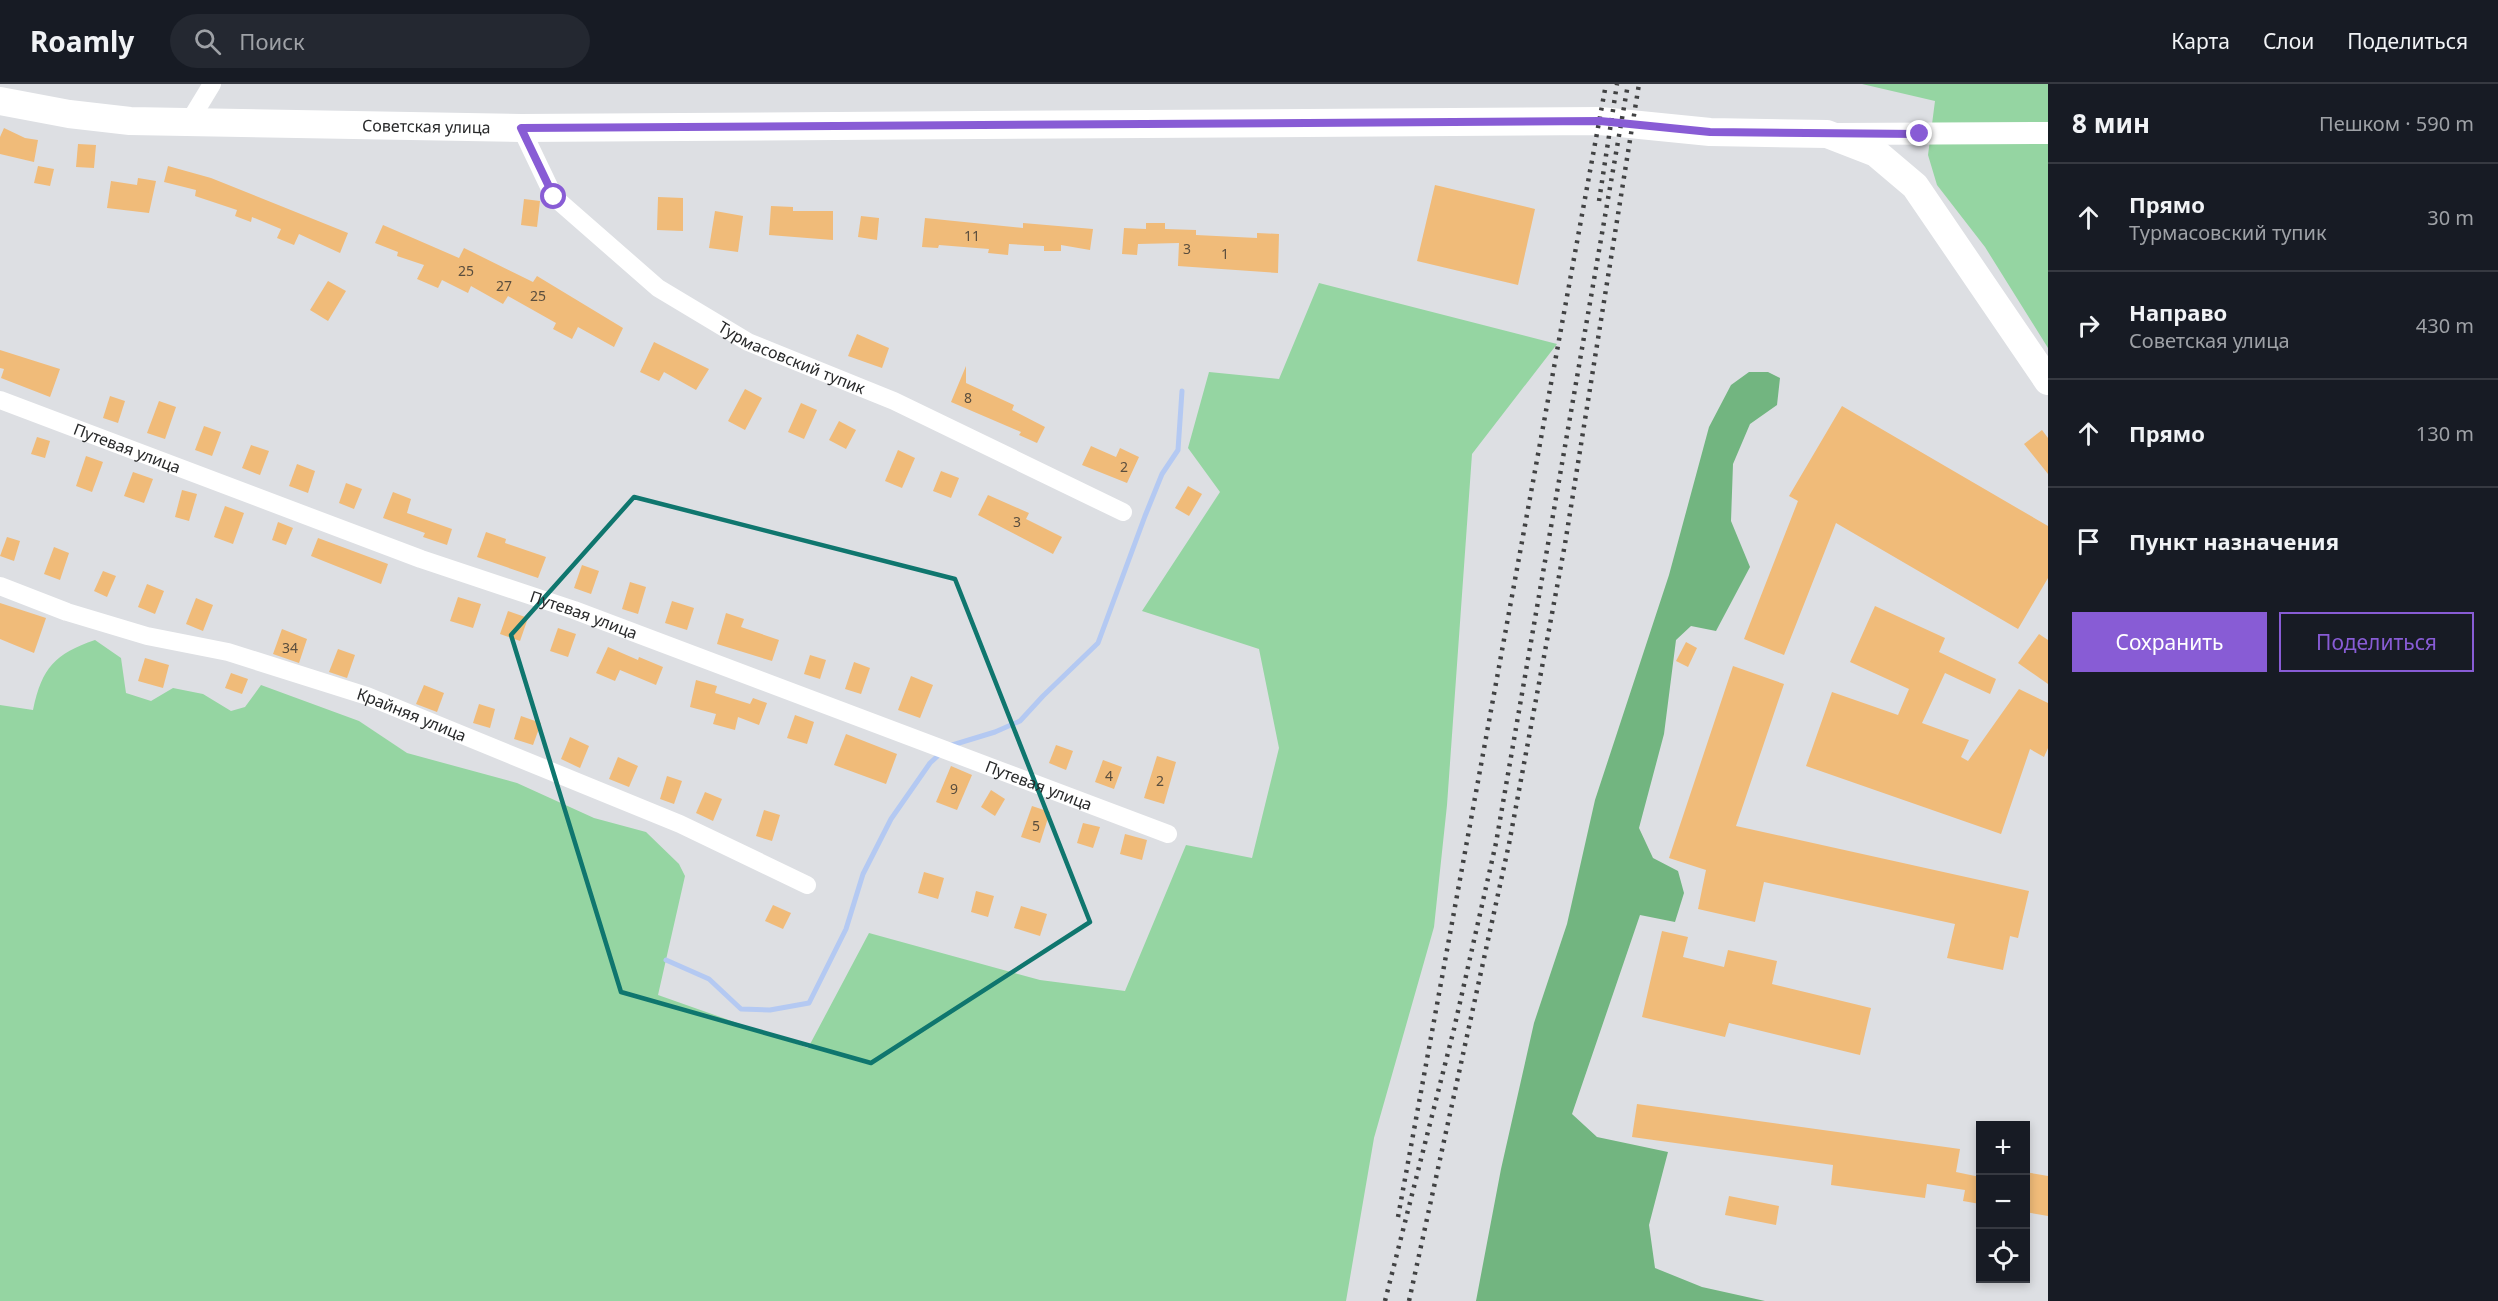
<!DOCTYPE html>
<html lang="ru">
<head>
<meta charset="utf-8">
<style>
	:root { --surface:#171b24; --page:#242831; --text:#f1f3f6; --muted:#9ea1a6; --line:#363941; --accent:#885cd5 }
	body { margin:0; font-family:"Noto Sans",sans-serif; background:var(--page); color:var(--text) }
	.controls { position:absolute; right:18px; bottom:18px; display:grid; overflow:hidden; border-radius:0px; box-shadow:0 3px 9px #0003 }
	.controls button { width:54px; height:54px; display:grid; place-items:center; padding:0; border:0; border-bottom:2px solid var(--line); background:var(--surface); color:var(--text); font:30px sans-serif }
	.stop { position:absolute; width:18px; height:18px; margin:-14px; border:4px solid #885cd5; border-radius:50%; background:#fff }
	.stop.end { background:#885cd5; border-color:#fff; box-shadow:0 2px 6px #0008 }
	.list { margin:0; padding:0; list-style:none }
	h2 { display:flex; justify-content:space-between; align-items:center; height:78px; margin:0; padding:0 24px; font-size:26px }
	h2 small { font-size:20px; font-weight:400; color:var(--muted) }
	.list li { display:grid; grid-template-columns:39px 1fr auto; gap:18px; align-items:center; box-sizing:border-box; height:108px; padding:0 24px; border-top:2px solid var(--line) }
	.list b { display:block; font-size:22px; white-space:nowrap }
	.list p { margin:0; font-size:20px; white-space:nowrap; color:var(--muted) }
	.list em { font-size:20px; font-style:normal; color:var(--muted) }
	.actions { display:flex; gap:12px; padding:18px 24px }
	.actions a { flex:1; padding:14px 0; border:2px solid var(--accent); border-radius:0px; text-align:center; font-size:21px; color:var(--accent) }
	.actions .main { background:var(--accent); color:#fff }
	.icon { flex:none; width:33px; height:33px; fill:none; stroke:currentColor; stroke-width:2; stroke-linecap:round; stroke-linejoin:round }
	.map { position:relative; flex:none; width:2048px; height:1217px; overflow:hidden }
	header { display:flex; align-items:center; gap:36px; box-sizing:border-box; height:84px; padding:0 30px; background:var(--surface); border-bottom:2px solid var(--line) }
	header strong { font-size:28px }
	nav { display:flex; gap:33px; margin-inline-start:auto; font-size:21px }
	.search { width:420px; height:54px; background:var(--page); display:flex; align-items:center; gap:15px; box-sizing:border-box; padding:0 21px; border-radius:33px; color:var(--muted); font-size:22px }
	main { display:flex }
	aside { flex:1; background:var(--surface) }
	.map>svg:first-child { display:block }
	.green { fill:#95d5a2 }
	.forest { fill:#72b580 }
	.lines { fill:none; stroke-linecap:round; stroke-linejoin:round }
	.stream { stroke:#b4c9f2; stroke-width:5 }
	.building { fill:#f0bb79 }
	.minor { stroke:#fff; stroke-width:18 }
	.tertiary { stroke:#fff; stroke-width:22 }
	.primary { stroke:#fff; stroke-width:28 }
	.rail { stroke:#414243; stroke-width:4.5; stroke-dasharray:3 6; stroke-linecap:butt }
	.route { stroke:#885cd5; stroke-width:8 }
	.marked { fill:none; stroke:#0f766e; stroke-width:4.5; stroke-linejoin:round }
	.labels { text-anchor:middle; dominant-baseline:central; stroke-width:6; stroke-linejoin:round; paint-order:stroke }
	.number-label { font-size:14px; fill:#5a4e3e }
	.street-label { font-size:16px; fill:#28292a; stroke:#eaecf0 }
</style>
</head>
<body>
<header>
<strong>Roamly</strong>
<div class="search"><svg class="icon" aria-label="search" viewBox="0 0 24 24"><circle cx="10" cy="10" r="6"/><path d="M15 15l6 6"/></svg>Поиск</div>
<nav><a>Карта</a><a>Слои</a><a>Поделиться</a></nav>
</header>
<main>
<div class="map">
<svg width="2048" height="1217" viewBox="0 0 2048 1217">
	<rect width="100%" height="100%" fill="#dddfe3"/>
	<!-- green -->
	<g class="green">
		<path d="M 1862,0 L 2048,0 L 2048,264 L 1985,163 L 1937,101 L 1928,71 L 1935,17 Z"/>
		<path d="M 1319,199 L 1557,260 L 1472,370 L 1447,721 L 1434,843 L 1374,1054 L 1346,1217 L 0,1217 L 0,621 L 33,626 C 42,583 55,570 95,556 L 121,574 L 126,609 L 151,617 L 173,604 L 203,610 L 231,627 L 245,623 L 261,601 L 359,637 L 407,669 L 517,699 L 594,734 L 646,748 L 679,780 L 685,792 L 658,911 L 808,964 L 869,849 L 1040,896 L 1125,907 L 1186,761 L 1252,774 L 1279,664 L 1259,565 L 1142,527 L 1220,408 L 1188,364 L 1209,288 L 1279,295 Z"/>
	</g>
	<!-- forest -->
	<path class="forest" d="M 1749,288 L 1768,288 L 1780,294 L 1777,321 L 1750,340 L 1733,380 L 1731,437 L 1750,483 L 1716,547 L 1691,542 L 1676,556 L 1664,650 L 1639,744 L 1653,774 L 1678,787 L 1684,809 L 1675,838 L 1640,831 L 1572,1030 L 1597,1053 L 1668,1068 L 1649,1141 L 1655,1184 L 1702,1203 L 1765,1217 L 1476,1217 L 1501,1085 L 1534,939 L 1567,840 L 1595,716 L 1669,491 L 1709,343 L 1731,301 Z"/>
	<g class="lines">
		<!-- stream -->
		<g class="stream">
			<path d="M 949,662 L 995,648 L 1020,637 L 1043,612 L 1098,559 L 1145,432 L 1162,390 L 1178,366 L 1182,307"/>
			<path d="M 666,876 L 709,895 L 741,925 L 770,926 L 809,919 L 846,845 L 863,790 L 891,735 L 930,679 L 942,668"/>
		</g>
	</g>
	<!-- building -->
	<g class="building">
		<path d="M 4,44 L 25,54 L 38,56 L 34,78 L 0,70 L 0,53 Z"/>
		<path d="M 78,60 L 96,61 L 94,84 L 76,83 Z"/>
		<path d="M 38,82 L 54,85 L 50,102 L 34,99 Z"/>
		<path d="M 168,82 L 211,94 L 348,149 L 340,169 L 299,150 L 294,161 L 277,154 L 281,145 L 252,133 L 251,138 L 235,132 L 237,126 L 195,112 L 196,106 L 164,98 Z"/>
		<path d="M 138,94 L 156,97 L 149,129 L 107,124 L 111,97 L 137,101 Z"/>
		<path d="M 1435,101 L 1535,125 L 1518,201 L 1417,177 Z"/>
		<path d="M 658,113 L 683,114 L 683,147 L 657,146 Z"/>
		<path d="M 524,115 L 540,117 L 537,143 L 521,141 Z"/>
		<path d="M 771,122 L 793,123 L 793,127 L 833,127 L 833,156 L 769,151 Z"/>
		<path d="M 715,127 L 743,132 L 738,168 L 709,164 Z"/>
		<path d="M 861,132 L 879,134 L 877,156 L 858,153 Z"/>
		<path d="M 925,134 L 1023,144 L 1023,139 L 1093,145 L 1090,166 L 1061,161 L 1061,167 L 1044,167 L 1044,162 L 1009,160 L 1008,171 L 988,169 L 989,165 L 939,161 L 938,164 L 922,163 Z"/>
		<path d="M 1146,139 L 1165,139 L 1165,145 L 1196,146 L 1196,151 L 1257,154 L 1257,149 L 1279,150 L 1278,189 L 1178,182 L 1179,159 L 1138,160 L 1137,171 L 1122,170 L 1124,144 L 1146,145 Z"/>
		<path d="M 383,141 L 459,174 L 464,164 L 533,198 L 537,192 L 623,244 L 614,263 L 578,243 L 572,255 L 553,245 L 556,239 L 508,212 L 503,220 L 471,202 L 468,209 L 442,196 L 438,204 L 417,195 L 424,181 L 397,172 L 398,168 L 375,159 Z"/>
		<path d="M 328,197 L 346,207 L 328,237 L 310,226 Z"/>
		<path d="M 857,250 L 889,264 L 882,284 L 848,272 Z"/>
		<path d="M 654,258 L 709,285 L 696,306 L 664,288 L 659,297 L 640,288 Z"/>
		<path d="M 0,266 L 60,285 L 50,313 L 1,294 L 4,285 L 0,284 Z"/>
		<path d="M 966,282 L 966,299 L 1014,321 L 1012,326 L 1045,343 L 1037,359 L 1019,351 L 1021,348 L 951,318 Z"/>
		<path d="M 745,305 L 762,314 L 745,346 L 728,337 Z"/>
		<path d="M 110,312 L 125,317 L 118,339 L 103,334 Z"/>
		<path d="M 159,317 L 176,323 L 165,355 L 147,349 Z"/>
		<path d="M 801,319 L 817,326 L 804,355 L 788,348 Z"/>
		<path d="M 1842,322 L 2048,442 L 2048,494 L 2018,545 L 1836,439 L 1784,571 L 1744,555 L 1798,417 L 1789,412 Z"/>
		<path d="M 839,337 L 856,346 L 846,365 L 829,356 Z"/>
		<path d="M 204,342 L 221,348 L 212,372 L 195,366 Z"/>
		<path d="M 2042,346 L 2048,354 L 2048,390 L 2024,360 Z"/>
		<path d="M 37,353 L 50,357 L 45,374 L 31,370 Z"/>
		<path d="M 251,361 L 269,367 L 260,391 L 242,384 Z"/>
		<path d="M 1091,362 L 1116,373 L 1120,364 L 1139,373 L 1127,399 L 1082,381 Z"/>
		<path d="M 898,366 L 915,374 L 902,404 L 885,397 Z"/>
		<path d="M 86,372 L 103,378 L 92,408 L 76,402 Z"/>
		<path d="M 297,380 L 315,387 L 308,409 L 289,402 Z"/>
		<path d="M 941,387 L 959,394 L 951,414 L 933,407 Z"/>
		<path d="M 133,388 L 153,395 L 144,419 L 124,412 Z"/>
		<path d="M 346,399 L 362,405 L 354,425 L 339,419 Z"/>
		<path d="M 1188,402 L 1202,410 L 1189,432 L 1175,424 Z"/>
		<path d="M 182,406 L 197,410 L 189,437 L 175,433 Z"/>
		<path d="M 393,408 L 411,415 L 407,429 L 452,445 L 447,461 L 423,453 L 425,449 L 383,434 Z"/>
		<path d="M 988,411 L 1029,429 L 1026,435 L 1062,453 L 1053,470 L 978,431 Z"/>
		<path d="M 225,422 L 244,429 L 233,460 L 214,453 Z"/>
		<path d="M 278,438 L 293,444 L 286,461 L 272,456 Z"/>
		<path d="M 486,448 L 506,455 L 505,459 L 546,473 L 538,494 L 477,473 Z"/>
		<path d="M 7,453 L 20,457 L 14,477 L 0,472 Z"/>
		<path d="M 318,454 L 388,480 L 381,500 L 311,472 Z"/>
		<path d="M 54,463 L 69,469 L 60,496 L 44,490 Z"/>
		<path d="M 582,481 L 599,487 L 591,510 L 574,504 Z"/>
		<path d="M 103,487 L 116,492 L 107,513 L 94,507 Z"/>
		<path d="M 630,498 L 646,503 L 638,530 L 622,525 Z"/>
		<path d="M 147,500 L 164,507 L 155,530 L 138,523 Z"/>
		<path d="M 458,513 L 481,520 L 473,544 L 450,537 Z"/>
		<path d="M 196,514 L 213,521 L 203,547 L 186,540 Z"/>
		<path d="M 672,517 L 694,524 L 687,546 L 665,539 Z"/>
		<path d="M 0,519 L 46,534 L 34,569 L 0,555 Z"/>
		<path d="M 1875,522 L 1945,554 L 1939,568 L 1996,595 L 1990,610 L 1945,589 L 1922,639 L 1969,656 L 1961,673 L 1968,677 L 2019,605 L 2048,619 L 2048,664 L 2044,673 L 2030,665 L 2001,750 L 1806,682 L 1832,608 L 1898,631 L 1909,605 L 1850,578 Z"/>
		<path d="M 508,527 L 528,534 L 520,557 L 500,550 Z"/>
		<path d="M 726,529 L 744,535 L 741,543 L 779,556 L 772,577 L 717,560 Z"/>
		<path d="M 558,544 L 576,550 L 568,573 L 550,567 Z"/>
		<path d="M 282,545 L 307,555 L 299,579 L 273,570 Z"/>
		<path d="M 2039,550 L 2048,556 L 2048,600 L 2018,579 Z"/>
		<path d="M 1686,558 L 1697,564 L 1688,583 L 1676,577 Z"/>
		<path d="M 608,563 L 638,576 L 639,573 L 663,583 L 656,601 L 620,586 L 615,597 L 596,589 Z"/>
		<path d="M 338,565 L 355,571 L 347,594 L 329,588 Z"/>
		<path d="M 810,571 L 826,576 L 820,595 L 804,590 Z"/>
		<path d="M 145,574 L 169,581 L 163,604 L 138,597 Z"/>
		<path d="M 854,578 L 870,584 L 861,610 L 845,605 Z"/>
		<path d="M 1733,582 L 1784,600 L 1736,742 L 2029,807 L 2018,854 L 2010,852 L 2003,886 L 1947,874 L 1955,840 L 1764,798 L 1755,838 L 1698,825 L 1706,786 L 1669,774 Z"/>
		<path d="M 231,589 L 248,595 L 242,610 L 225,604 Z"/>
		<path d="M 911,592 L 933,601 L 920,634 L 898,626 Z"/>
		<path d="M 696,596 L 717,602 L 715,609 L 750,620 L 753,614 L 767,619 L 759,641 L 738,633 L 735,646 L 713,640 L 716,630 L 690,623 Z"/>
		<path d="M 424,601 L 444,609 L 437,628 L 416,620 Z"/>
		<path d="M 479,620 L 495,625 L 490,644 L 473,639 Z"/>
		<path d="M 795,631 L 814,638 L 807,660 L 787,654 Z"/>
		<path d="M 521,632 L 541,639 L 533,661 L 514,655 Z"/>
		<path d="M 846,650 L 897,670 L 886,700 L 834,681 Z"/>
		<path d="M 570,653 L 589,662 L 580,684 L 561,675 Z"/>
		<path d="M 1056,661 L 1073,667 L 1066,686 L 1049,679 Z"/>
		<path d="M 1157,672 L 1176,678 L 1164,720 L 1144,714 Z"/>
		<path d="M 618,673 L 638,682 L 629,703 L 609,695 Z"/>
		<path d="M 1103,676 L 1122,683 L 1114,705 L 1095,698 Z"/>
		<path d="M 951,682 L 972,691 L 957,726 L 936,718 Z"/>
		<path d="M 667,692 L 682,697 L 674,720 L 660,715 Z"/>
		<path d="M 991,706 L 1005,715 L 995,732 L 981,723 Z"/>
		<path d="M 705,708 L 722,715 L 713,737 L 696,729 Z"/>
		<path d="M 1032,722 L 1050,728 L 1040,759 L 1021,753 Z"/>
		<path d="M 764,726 L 780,731 L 772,757 L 756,752 Z"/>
		<path d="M 1083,739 L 1100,743 L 1093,764 L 1077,759 Z"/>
		<path d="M 1125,750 L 1147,756 L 1142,776 L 1120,770 Z"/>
		<path d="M 924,788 L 944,794 L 938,815 L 918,809 Z"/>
		<path d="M 976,807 L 994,812 L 988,833 L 971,828 Z"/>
		<path d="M 773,821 L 791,829 L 783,845 L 765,837 Z"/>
		<path d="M 1021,822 L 1047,830 L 1040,852 L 1014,844 Z"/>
		<path d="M 1662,847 L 1688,853 L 1683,873 L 1724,883 L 1728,866 L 1777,877 L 1772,900 L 1871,924 L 1860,971 L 1729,939 L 1725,953 L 1642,933 Z"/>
		<path d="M 1637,1020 L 1960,1065 L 1956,1088 L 1980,1093 L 1980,1120 L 1963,1117 L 1965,1106 L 1927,1100 L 1925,1114 L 1831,1101 L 1833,1081 L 1632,1053 Z"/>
		<path d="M 2025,1088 L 2048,1092 L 2048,1132 L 2025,1128 Z"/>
		<path d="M 1729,1112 L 1779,1122 L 1776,1141 L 1725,1131 Z"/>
	</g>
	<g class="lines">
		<!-- minor -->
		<g class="minor">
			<path d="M 189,38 L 212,0"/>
			<path id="s1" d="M 521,44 L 554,113 L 658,204 L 748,258 L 894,317 L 1123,428"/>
			<path id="s2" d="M 0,316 L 421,475 L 574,526 L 1168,750"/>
			<path id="s3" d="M 0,502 L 67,528 L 147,552 L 228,568 L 367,612 L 680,740 L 807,801"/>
		</g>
		<!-- tertiary -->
		<path class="tertiary" d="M 1837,50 L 2048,49"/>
		<!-- primary -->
		<path class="primary" id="s4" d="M 0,17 L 69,30 L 130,37 L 521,44 L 1600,37 L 1710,48 L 1827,50 L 1876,69 L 1915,102 L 2048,297"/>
		<!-- rail -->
		<g class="rail">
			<path d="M 1599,117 L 1617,0"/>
			<path d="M 1398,1133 L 1606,0"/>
			<path d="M 1385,1217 L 1454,945 L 1496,759 L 1628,0"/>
			<path d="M 1409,1217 L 1509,760 L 1565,460 L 1639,0"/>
		</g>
	</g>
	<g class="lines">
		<!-- route -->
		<path class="route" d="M 554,113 L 521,44 L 1600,37 L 1710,48 L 1920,50"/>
	</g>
	<!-- marked area -->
	<path class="marked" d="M 634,413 L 955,495 L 1090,838 L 871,979 L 621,908 L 511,551 Z"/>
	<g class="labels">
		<!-- number labels -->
		<g class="number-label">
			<text x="972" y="151">11</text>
			<text x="1187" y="164">3</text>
			<text x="1225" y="169">1</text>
			<text x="466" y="186">25</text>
			<text x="504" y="201">27</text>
			<text x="538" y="211">25</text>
			<text x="968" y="313">8</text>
			<text x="1124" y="382">2</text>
			<text x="1017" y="437">3</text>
			<text x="290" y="563">34</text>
			<text x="1109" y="691">4</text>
			<text x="1160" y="696">2</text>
			<text x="954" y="704">9</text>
			<text x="1036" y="741">5</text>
		</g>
		<!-- street labels -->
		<g class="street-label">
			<text stroke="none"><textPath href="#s4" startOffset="428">Советская улица</textPath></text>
			<text stroke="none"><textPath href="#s1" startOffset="366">Турмасовский тупик</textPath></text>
			<text stroke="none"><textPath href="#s2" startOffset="136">Путевая улица</textPath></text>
			<text stroke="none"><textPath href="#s2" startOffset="622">Путевая улица</textPath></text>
			<text stroke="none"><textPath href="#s3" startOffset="432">Крайняя улица</textPath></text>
			<text stroke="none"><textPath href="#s2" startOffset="1108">Путевая улица</textPath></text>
		</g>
	</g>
</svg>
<div class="controls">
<button>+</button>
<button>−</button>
<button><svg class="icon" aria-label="locate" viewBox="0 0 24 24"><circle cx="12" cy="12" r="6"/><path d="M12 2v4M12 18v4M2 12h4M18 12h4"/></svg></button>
</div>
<div class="stop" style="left:554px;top:113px"></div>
<div class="stop end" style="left:1920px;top:50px"></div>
</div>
<aside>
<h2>8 мин<small>Пешком · 590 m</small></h2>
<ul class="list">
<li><svg class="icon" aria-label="ahead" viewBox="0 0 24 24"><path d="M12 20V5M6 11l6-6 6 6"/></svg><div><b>Прямо</b><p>Турмасовский тупик</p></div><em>30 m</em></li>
<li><svg class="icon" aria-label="right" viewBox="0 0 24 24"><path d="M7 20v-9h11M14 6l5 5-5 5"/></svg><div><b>Направо</b><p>Советская улица</p></div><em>430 m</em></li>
<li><svg class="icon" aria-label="ahead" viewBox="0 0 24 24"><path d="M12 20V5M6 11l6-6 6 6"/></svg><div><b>Прямо</b></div><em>130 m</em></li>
<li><svg class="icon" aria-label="arrive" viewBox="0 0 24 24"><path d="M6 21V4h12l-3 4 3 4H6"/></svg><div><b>Пункт назначения</b></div></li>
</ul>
<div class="actions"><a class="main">Сохранить</a><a>Поделиться</a></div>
</aside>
</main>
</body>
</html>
